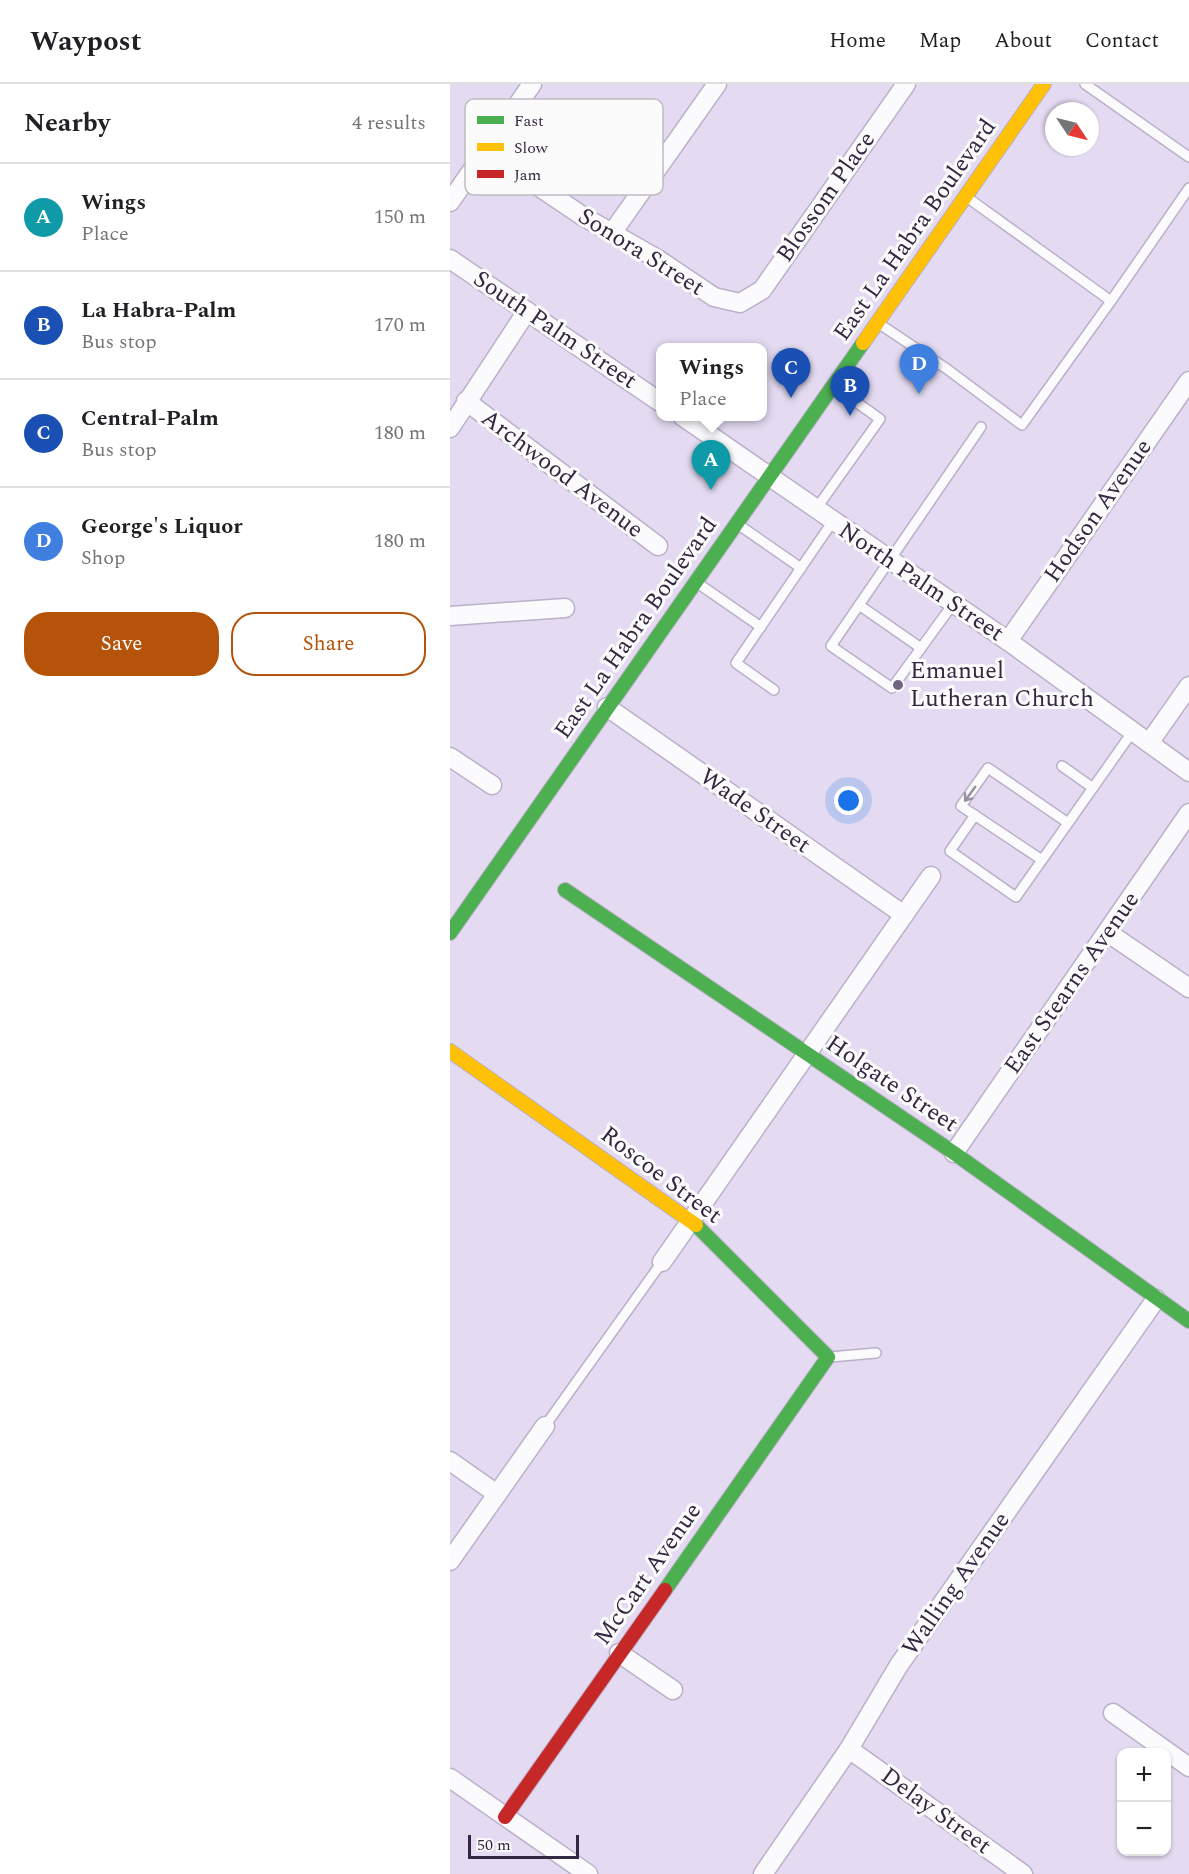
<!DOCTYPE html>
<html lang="en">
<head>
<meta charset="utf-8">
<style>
	:root { --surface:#fff; --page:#f6f6f6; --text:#202124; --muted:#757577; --line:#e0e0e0; --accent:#b45309 }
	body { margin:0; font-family:Spectral,serif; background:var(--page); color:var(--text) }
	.controls { position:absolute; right:18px; bottom:18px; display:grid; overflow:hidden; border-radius:12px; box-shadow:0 2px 4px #0004 }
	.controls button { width:54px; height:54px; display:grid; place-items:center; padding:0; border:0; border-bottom:2px solid var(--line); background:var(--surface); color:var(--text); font:30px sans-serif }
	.compass { position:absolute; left:595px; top:18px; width:54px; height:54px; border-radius:50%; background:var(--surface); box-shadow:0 2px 4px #0004; rotate:125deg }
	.scale { position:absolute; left:18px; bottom:15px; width:111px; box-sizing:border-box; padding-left:6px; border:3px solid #332742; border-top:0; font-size:16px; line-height:21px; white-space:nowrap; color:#332742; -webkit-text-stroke:4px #fbfbfb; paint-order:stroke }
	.you { position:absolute; left:399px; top:717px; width:21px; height:21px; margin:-15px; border:4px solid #fff; border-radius:50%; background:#1a73e8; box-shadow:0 0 0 9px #1a73e833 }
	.badge { display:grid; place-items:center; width:39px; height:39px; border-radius:50%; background:var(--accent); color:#fff; font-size:20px; font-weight:700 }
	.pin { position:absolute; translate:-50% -50px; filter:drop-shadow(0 2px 3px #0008) }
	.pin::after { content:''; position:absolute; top:32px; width:21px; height:18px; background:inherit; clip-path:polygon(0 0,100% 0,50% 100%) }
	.popup { position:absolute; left:206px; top:259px; width:111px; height:78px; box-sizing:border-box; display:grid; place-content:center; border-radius:12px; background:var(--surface); filter:drop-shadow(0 2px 4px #0005); font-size:20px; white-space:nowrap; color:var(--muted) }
	.popup b { font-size:22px; color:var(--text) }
	.popup::after { content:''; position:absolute; left:50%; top:100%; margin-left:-12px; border:12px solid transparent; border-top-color:var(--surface) }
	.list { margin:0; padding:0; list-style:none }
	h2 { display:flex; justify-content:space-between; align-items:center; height:78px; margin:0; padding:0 24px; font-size:26px }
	h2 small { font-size:20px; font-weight:400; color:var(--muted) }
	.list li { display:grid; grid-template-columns:39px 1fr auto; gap:18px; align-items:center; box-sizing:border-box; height:108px; padding:0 24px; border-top:2px solid var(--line) }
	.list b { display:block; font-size:22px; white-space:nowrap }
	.list p { margin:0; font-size:20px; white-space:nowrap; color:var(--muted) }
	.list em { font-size:20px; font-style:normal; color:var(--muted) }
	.actions { display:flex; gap:12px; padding:18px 24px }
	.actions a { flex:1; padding:14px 0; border:2px solid var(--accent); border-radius:24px; text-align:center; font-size:21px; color:var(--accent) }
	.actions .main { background:var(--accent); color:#fff }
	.map { position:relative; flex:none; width:739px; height:1790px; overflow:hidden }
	header { display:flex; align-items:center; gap:36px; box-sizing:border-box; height:84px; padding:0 30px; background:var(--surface); border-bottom:2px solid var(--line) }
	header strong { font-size:28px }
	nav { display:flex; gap:33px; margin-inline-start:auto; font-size:21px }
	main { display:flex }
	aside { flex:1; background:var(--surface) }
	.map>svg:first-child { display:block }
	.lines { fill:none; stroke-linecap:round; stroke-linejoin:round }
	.lane-casing { stroke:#bab0c8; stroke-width:12 }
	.street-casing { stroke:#bab0c8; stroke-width:21 }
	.fast-casing { stroke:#bab0c8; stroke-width:16 }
	.slow-casing { stroke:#bab0c8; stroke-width:16 }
	.jam-casing { stroke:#bab0c8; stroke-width:16 }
	.lane { stroke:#fbfafd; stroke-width:9 }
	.street { stroke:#fbfafd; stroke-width:18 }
	.fast { stroke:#4caf50; stroke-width:14 }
	.slow { stroke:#ffc107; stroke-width:14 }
	.jam { stroke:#c62828; stroke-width:14 }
	.oneway { stroke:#9790a0 }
	.poi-dot { fill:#716680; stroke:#fbfbfb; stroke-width:2 }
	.labels { text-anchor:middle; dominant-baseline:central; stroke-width:6; stroke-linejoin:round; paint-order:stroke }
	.street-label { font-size:24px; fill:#332742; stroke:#fbfbfb }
	.poi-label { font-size:24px; fill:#332742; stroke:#fbfbfb; text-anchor:start }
	.key { fill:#fbfbfb; stroke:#bfbbc4; stroke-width:1.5 }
	.key-label { font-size:16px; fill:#332742 }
</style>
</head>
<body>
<header>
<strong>Waypost</strong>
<nav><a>Home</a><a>Map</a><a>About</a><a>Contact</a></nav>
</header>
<main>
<aside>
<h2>Nearby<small>4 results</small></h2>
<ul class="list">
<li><span class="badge" style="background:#0f9aa8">A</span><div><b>Wings</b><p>Place</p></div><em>150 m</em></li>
<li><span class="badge" style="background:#1a4fb4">B</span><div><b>La Habra-Palm</b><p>Bus stop</p></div><em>170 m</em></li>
<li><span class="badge" style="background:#1a4fb4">C</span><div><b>Central-Palm</b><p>Bus stop</p></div><em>180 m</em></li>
<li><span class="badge" style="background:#3f7fe0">D</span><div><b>George's Liquor</b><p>Shop</p></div><em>180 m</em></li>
</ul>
<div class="actions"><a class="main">Save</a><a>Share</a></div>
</aside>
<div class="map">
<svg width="739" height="1790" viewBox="0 0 739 1790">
	<rect width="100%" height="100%" fill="#e4dbf2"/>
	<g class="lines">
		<defs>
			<g id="lane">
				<path d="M 635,0 L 739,73"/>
				<path d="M 661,217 L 739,104"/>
				<path d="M 428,239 L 497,285 L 572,341 L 661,217 L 518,114"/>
				<path d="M 366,425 L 430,335 L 385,303"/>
				<path d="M 289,441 L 351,484"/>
				<path d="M 246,498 L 311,543"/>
				<path d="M 503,520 L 442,604 L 381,562 L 531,343"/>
				<path d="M 409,521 L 471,564"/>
				<path d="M 324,606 L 286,579 L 383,437"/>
				<path d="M 612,682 L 643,704"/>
				<path d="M 525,731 L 500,767 L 566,813 L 683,647"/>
				<path d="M 592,776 L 511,722 L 538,684 L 618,739"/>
				<path d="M 380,1273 L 426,1269"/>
				<path d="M 95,1342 L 212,1178"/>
			</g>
			<g id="street">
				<path d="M 36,67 L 134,133 L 206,174 L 264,213 L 290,219 L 312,206 L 456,0"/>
				<path d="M 0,118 L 82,0"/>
				<path d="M 162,149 L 267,0"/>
				<path d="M 0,175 L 210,318"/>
				<path d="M 16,317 L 208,462"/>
				<path d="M 232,332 L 558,557 L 739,688"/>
				<path d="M 0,344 L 77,227"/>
				<path d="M 0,532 L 115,524"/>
				<path d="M 558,557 L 739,297"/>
				<path d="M 157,623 L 454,831"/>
				<path d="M 699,659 L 739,602"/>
				<path d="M 0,673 L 42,701"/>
				<path d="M 657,848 L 739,904"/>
				<path d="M 504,1069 L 739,729"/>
				<path d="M 212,1178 L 481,792"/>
				<path d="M 0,1377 L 47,1410"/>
				<path d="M 0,1477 L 95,1342"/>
				<path d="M 169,1569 L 223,1606"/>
				<path d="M 663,1629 L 739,1683"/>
				<path d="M 399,1665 L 573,1790"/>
				<path d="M 0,1694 L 138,1790"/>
				<path d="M 313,1790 L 399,1665 L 449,1581 L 706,1215"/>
			</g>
			<g id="fast">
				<path d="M 115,806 L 504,1069 L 739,1237"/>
				<path d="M 0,849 L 413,259"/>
				<path d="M 215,1506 L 378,1273 L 246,1141"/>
			</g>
			<g id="slow">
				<path d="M 413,259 L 594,0"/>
				<path d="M 0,967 L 246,1141"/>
			</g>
			<path id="jam" d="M 55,1733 L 215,1506"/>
		</defs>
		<!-- lane casing -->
		<use href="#lane" class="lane-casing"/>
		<!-- street casing -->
		<use href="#street" class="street-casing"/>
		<!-- fast casing -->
		<use href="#fast" class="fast-casing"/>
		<!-- slow casing -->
		<use href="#slow" class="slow-casing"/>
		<!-- jam casing -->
		<use href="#jam" class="jam-casing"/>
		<!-- lane -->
		<use href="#lane" class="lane"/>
		<!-- street -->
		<use href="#street" class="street"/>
		<!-- fast -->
		<use href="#fast" class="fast"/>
		<!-- slow -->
		<use href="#slow" class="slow"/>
		<!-- jam -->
		<use href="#jam" class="jam"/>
	</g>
	<!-- one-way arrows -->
	<defs><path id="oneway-shaft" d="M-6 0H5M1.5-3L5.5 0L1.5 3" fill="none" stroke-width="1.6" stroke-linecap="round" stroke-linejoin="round" transform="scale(1.5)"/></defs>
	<use class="oneway" href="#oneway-shaft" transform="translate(520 710) rotate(126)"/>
	<!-- markers -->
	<circle class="poi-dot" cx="448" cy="601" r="6"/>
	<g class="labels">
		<!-- street labels -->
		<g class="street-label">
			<text transform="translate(376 113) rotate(-55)">Blossom Place</text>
			<text transform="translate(465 146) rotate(-55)">East La Habra Boulevard</text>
			<text transform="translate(191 168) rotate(32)">Sonora Street</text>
			<text transform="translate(105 246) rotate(34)">South Palm Street</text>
			<text transform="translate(112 390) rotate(37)">Archwood Avenue</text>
			<text transform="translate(648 427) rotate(-55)">Hodson Avenue</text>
			<text transform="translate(471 498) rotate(34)">North Palm Street</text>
			<text transform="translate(186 544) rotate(-55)">East La Habra Boulevard</text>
			<text transform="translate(305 727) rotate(35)">Wade Street</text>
			<text transform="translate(622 899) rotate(-55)">East Stearns Avenue</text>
			<text transform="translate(442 1000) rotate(34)">Holgate Street</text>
			<text transform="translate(211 1091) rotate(37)">Roscoe Street</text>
			<text transform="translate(198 1490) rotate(-55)">McCart Avenue</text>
			<text transform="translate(506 1500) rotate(-55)">Walling Avenue</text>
			<text transform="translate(486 1727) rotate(36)">Delay Street</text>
		</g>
		<!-- poi labels -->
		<g class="poi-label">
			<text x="460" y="587">Emanuel<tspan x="460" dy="28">Lutheran Church</tspan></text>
		</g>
	</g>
	<!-- legend -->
	<rect x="15" y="15" width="198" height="96" rx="9" class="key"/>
	<rect x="27" y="32" width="27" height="8" fill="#4caf50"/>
	<rect x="27" y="59" width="27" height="8" fill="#ffc107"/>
	<rect x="27" y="86" width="27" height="8" fill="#c62828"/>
	<g class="key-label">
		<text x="64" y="42">Fast</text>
		<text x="64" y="69">Slow</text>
		<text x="64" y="96">Jam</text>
	</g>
</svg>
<div class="controls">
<button>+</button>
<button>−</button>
</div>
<svg class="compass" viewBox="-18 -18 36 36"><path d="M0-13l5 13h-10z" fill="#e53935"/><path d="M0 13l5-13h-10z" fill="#757577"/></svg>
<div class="scale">50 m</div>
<div class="you"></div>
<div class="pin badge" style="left:261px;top:406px;background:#0f9aa8">A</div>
<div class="popup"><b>Wings</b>Place</div>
<div class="pin badge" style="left:400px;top:332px;background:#1a4fb4">B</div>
<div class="pin badge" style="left:341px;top:314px;background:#1a4fb4">C</div>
<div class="pin badge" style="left:469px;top:310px;background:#3f7fe0">D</div>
</div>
</main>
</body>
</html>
